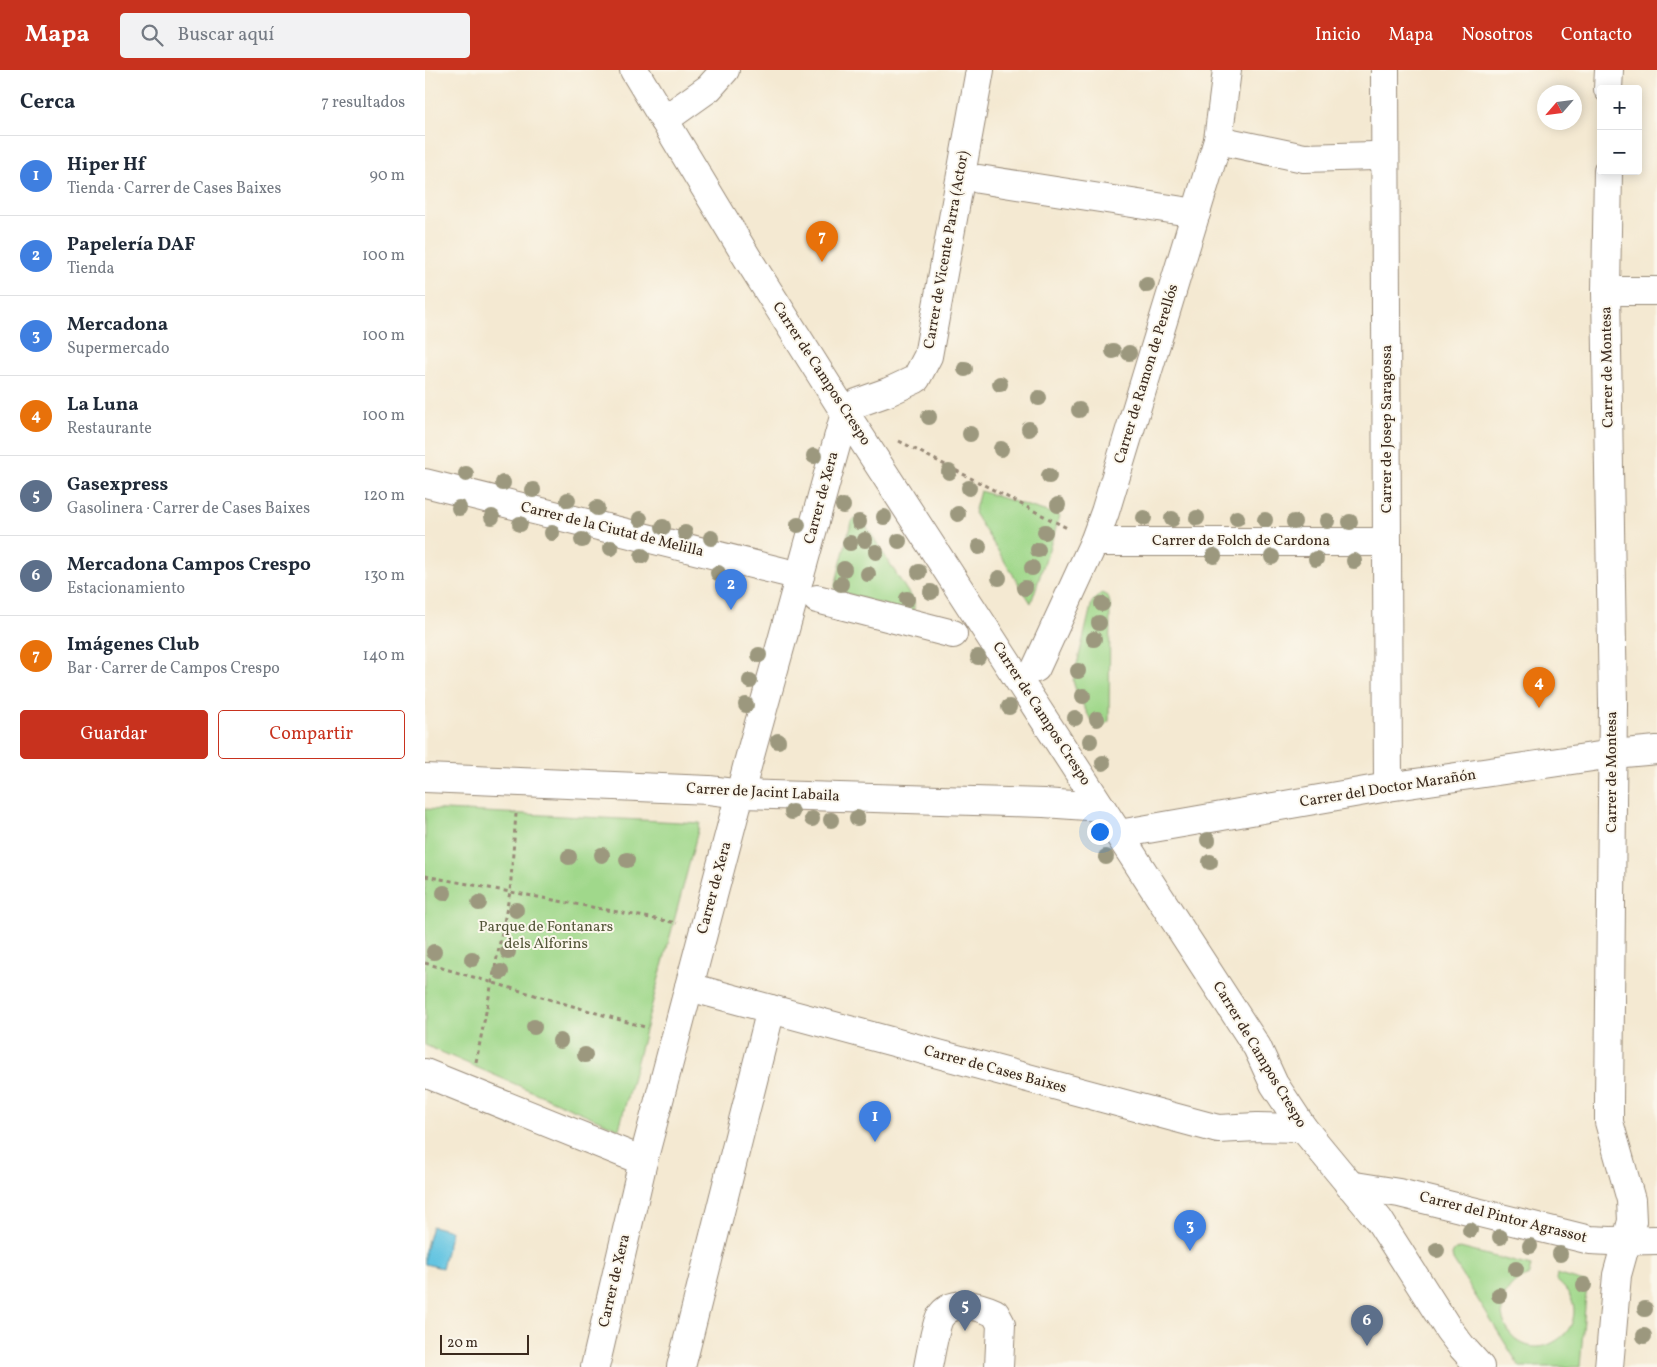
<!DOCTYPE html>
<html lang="es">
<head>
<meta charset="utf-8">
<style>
	:root { --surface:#fff; --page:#f2f2f3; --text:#1f2937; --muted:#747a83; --line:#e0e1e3; --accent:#c8321e }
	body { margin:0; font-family:Vollkorn,serif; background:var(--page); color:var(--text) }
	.controls { position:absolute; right:15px; top:15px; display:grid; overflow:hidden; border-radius:5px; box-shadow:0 2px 12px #0003 }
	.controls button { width:45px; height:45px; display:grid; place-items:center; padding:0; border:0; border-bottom:1px solid var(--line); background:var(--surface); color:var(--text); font:25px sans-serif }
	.compass { position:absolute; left:1112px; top:15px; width:45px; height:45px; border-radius:50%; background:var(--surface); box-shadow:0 2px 12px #0003; rotate:242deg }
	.scale { position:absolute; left:15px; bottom:12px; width:89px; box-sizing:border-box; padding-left:5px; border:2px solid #3b2a1e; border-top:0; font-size:14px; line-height:18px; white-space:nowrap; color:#3b2a1e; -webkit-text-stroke:4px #fbf7ec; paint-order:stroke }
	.you { position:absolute; left:674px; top:761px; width:18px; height:18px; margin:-12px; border:4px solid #fff; border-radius:50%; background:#1a73e8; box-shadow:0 0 0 8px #1a73e833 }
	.badge { display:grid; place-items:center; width:32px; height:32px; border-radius:50%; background:var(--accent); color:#fff; font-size:16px; font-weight:700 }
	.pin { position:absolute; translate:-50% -41px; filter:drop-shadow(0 1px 2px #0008) }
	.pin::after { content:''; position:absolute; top:26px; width:18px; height:15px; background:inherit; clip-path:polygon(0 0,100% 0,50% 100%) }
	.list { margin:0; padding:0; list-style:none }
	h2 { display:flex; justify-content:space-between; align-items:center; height:65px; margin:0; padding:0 20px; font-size:21px }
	h2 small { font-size:16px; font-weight:400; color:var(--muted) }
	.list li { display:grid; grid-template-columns:32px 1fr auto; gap:15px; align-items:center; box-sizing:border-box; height:80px; padding:0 20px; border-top:1px solid var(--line) }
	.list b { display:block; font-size:19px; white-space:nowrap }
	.list p { margin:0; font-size:16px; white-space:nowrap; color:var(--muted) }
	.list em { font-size:16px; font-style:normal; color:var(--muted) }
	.actions { display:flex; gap:10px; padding:15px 20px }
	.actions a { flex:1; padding:11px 0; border:1px solid var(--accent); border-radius:5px; text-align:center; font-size:18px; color:var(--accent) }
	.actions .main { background:var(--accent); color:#fff }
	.icon { flex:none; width:28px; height:28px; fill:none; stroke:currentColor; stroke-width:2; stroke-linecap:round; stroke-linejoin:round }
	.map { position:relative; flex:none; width:1232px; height:1297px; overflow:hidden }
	header { display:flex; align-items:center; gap:30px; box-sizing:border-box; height:70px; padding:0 25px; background:var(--accent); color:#fff }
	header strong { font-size:24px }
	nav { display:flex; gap:28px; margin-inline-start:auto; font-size:18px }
	.search { width:350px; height:45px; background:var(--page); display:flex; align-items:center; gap:12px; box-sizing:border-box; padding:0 18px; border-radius:5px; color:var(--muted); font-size:19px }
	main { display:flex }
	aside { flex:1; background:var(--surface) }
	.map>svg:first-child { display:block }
	.green { fill:#a0d88b; stroke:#6e8154 }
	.water { fill:#63c4e1; stroke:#4f7780 }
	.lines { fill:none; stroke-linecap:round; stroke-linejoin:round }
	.minor-casing { stroke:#988a78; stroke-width:30 }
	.path { stroke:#988a78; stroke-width:3; stroke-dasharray:4 4; stroke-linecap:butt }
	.minor { stroke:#fff; stroke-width:28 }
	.tree { fill:#9c987e }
	.labels { text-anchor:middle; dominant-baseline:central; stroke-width:4; stroke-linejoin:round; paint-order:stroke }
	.street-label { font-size:15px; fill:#3b2a1e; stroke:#fbf7ec }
	.park-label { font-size:15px; fill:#545639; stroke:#fbf7ec }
</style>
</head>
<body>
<header>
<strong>Mapa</strong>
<div class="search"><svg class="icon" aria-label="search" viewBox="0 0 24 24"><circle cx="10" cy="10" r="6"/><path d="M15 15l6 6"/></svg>Buscar aquí</div>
<nav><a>Inicio</a><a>Mapa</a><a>Nosotros</a><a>Contacto</a></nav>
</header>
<main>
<aside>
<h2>Cerca<small>7 resultados</small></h2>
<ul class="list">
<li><span class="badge" style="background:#3f7fe0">1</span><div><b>Hiper Hf</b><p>Tienda · Carrer de Cases Baixes</p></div><em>90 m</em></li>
<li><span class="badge" style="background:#3f7fe0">2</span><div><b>Papelería DAF</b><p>Tienda</p></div><em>100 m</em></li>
<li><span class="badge" style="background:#3f7fe0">3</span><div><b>Mercadona</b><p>Supermercado</p></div><em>100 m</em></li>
<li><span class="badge" style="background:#e8710a">4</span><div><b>La Luna</b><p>Restaurante</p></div><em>100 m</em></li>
<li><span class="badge" style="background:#5c6f8a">5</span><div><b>Gasexpress</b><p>Gasolinera · Carrer de Cases Baixes</p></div><em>120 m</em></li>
<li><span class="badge" style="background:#5c6f8a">6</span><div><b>Mercadona Campos Crespo</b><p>Estacionamiento</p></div><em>130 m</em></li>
<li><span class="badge" style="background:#e8710a">7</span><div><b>Imágenes Club</b><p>Bar · Carrer de Campos Crespo</p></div><em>140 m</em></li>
</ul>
<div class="actions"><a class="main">Guardar</a><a>Compartir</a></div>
</aside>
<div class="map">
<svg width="1232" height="1297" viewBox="0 0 1232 1297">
	<rect width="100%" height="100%" fill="#fbf7ec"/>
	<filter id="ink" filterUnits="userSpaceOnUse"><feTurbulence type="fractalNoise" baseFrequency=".02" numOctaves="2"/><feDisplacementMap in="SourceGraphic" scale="10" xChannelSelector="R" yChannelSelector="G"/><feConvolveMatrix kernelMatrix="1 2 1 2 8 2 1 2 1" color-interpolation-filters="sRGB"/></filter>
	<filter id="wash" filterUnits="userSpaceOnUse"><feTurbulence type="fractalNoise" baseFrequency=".0096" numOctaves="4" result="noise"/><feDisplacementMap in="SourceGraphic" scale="20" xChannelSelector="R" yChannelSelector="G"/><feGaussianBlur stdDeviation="1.12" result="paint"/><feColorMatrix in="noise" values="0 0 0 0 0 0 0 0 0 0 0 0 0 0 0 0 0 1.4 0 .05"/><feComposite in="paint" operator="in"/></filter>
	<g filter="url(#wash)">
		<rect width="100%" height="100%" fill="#f4e9d2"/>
		<!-- green -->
		<g class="green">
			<path d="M 555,421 L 635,446 L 606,533 L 549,443 Z"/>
			<path d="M 430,449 L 438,451 L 489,532 L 489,539 L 486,543 L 411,520 L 410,516 L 426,452 Z"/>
			<path d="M 676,523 C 683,524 684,528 685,534 L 684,651 L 677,656 L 670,655 L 667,652 L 652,624 L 648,611 L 667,532 Z"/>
			<path d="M 0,739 L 275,753 L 194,1059 L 0,975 Z"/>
			<path d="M 1035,1178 L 1106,1196 L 1104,1205 C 1049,1227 1088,1296 1129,1272 C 1138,1267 1146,1259 1148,1249 C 1152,1232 1143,1220 1131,1210 L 1132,1204 L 1162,1213 L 1155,1297 L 1095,1297 L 1028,1190 L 1027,1185 L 1029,1181 Z"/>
		</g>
		<!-- water -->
		<path class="water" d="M 7,1156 L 26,1161 L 17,1198 L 0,1194 L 0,1181 Z"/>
	</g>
	<g filter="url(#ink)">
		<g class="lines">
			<defs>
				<g id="minor">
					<path d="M 209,0 L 323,189 L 420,343 L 832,977 L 849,1014 L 878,1058 L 954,1150 L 1024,1260 L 1037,1277 L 1055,1297"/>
					<path d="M 960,0 L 963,717"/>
					<path d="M 1183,19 L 1184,0"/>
					<path d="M 239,50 L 284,18 L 300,0"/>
					<path d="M 793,70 L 879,88 L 949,86"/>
					<path d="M 1183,101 L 1181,221 L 1188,634 L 1184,1032 L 1184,1052 L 1206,1130 L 1207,1151 L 1192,1205 L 1184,1297"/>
					<path d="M 554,109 L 771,143"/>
					<path d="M 1181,221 L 1232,221"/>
					<path d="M 0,413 L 375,506"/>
					<path d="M 669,472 L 962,472"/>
					<path d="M 392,529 L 528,564"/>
					<path d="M 611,598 L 669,472 L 680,442 L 793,70 L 802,0"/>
					<path d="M 0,708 L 284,720 L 316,724 L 619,733 L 676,737"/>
					<path d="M 694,764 L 963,717 L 1188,684 L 1232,680"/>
					<path d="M 264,917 L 793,1059 L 832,1057 L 878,1058"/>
					<path d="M 0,1003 L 218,1091"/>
					<path d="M 924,1115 L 974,1123 L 1165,1170 L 1185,1171 L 1232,1170"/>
					<path d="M 170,1297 L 218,1091 L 323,693 L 420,343 L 432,333 L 463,322 L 491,309 L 503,286 L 555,0"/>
					<path d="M 256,1297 L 346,939"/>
					<path d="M 503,1297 C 505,1287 511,1253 515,1247 C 527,1228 554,1236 570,1243 L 576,1254 L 574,1297"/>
				</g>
			</defs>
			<!-- minor casing -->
			<use href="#minor" class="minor-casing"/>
			<!-- path -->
			<g class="path">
				<path d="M 474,371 L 644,459"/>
				<path d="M 0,806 L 252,853"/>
				<path d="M 0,893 L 223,958"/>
				<path d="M 51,992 L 85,822 L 91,744"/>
			</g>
			<!-- minor -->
			<use href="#minor" class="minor"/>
		</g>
		<!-- trees -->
		<g class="tree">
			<circle cx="722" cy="215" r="8"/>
			<circle cx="688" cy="281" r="8"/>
			<circle cx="704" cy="283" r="8"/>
			<circle cx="540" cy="299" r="8"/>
			<circle cx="575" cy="314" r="8"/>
			<circle cx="614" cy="328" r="8"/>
			<circle cx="654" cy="340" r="8"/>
			<circle cx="504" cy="347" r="8"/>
			<circle cx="604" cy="359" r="8"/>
			<circle cx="545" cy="364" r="8"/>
			<circle cx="576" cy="379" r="8"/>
			<circle cx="389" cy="386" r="8"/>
			<circle cx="524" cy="402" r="8"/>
			<circle cx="41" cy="404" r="8"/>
			<circle cx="624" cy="406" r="8"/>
			<circle cx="78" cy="413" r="8"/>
			<circle cx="544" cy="418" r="8"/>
			<circle cx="108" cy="420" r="8"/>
			<circle cx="143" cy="430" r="8"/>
			<circle cx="633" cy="435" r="8"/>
			<circle cx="418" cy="436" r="8"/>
			<circle cx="34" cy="438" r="8"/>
			<circle cx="172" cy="438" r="8"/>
			<circle cx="533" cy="444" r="8"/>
			<circle cx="67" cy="447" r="8"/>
			<circle cx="459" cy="447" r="8"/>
			<circle cx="719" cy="448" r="8"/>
			<circle cx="772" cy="448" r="8"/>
			<circle cx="812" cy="448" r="8"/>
			<circle cx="215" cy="449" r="8"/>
			<circle cx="747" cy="449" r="8"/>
			<circle cx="840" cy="450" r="8"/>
			<circle cx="902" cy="451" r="8"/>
			<circle cx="434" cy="452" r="8"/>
			<circle cx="869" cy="452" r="8"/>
			<circle cx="925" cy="452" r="8"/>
			<circle cx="95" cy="454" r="8"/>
			<circle cx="373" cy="455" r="8"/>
			<circle cx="238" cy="457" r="8"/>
			<circle cx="620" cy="462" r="8"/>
			<circle cx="127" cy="463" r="8"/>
			<circle cx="260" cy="463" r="8"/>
			<circle cx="286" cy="468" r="8"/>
			<circle cx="157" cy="470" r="8"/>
			<circle cx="440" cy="470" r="8"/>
			<circle cx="474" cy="471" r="8"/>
			<circle cx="425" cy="473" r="8"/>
			<circle cx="554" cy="477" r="8"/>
			<circle cx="186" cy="478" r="8"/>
			<circle cx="613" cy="480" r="8"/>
			<circle cx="451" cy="482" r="8"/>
			<circle cx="217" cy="486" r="8"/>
			<circle cx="789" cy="486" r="8"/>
			<circle cx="847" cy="487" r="8"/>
			<circle cx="891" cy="489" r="8"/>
			<circle cx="929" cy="491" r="8"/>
			<circle cx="607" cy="498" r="8"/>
			<circle cx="419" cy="499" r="8"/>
			<circle cx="494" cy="502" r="8"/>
			<circle cx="293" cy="503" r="8"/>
			<circle cx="443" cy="504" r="8"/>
			<circle cx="574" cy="508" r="8"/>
			<circle cx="416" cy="514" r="8"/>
			<circle cx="600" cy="518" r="8"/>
			<circle cx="506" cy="522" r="8"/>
			<circle cx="482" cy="529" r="8"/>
			<circle cx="677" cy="534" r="8"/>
			<circle cx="674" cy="553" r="8"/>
			<circle cx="669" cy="569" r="8"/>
			<circle cx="334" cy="585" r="8"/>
			<circle cx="553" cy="587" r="8"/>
			<circle cx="653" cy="601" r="8"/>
			<circle cx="325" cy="611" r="8"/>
			<circle cx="658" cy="626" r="8"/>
			<circle cx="321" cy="635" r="8"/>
			<circle cx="584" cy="637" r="8"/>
			<circle cx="650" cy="648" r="8"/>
			<circle cx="672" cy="649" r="8"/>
			<circle cx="353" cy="671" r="8"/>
			<circle cx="665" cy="671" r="8"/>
			<circle cx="678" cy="693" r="8"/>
			<circle cx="367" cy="742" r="8"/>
			<circle cx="432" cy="748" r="8"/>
			<circle cx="387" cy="749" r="8"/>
			<circle cx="406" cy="750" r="8"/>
			<circle cx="783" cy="770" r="8"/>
			<circle cx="177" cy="785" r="8"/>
			<circle cx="144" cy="787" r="8"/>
			<circle cx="681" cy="787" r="8"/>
			<circle cx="202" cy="790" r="8"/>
			<circle cx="785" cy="792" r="8"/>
			<circle cx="19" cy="823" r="8"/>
			<circle cx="54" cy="833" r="8"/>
			<circle cx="91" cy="840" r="8"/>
			<circle cx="9" cy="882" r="8"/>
			<circle cx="83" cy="882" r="8"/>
			<circle cx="47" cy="889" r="8"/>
			<circle cx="76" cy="902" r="8"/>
			<circle cx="109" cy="957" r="8"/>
			<circle cx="135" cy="971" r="8"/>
			<circle cx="160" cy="985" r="8"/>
			<circle cx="1045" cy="1160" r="8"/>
			<circle cx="1075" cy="1167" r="8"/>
			<circle cx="1105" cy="1176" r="8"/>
			<circle cx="1012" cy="1180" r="8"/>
			<circle cx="1135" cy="1184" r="8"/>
			<circle cx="1091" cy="1199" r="8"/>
			<circle cx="1159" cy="1215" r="8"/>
			<circle cx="1074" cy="1225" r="8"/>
			<circle cx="1220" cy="1239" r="8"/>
			<circle cx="1219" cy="1266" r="8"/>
		</g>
	</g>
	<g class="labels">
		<!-- street labels -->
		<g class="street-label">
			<text transform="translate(522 180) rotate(-80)">Carrer de Vicente Parra (Actor)</text>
			<text transform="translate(1183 297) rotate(-91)">Carrer de Montesa</text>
			<text transform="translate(396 304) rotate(57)">Carrer de Campos Crespo</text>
			<text transform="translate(722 304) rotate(-73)">Carrer de Ramon de Perellós</text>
			<text transform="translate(962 359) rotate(-90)">Carrer de Josep Saragossa</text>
			<text transform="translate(397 428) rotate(-75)">Carrer de Xera</text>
			<text transform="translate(187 460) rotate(14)">Carrer de la Ciutat de Melilla</text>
			<text x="816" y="471">Carrer de Folch de Cardona</text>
			<text transform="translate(616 644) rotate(57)">Carrer de Campos Crespo</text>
			<text transform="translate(1187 702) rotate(-90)">Carrer de Montesa</text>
			<text transform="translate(963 719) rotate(-9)">Carrer del Doctor Marañón</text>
			<text transform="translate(338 723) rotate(3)">Carrer de Jacint Labaila</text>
			<text transform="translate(290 818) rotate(-75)">Carrer de Xera</text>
			<text transform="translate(834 985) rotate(59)">Carrer de Campos Crespo</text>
			<text transform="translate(570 1000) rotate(15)">Carrer de Cases Baixes</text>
			<text transform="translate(1078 1148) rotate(14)">Carrer del Pintor Agrassot</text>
			<text transform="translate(190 1211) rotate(-77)">Carrer de Xera</text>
		</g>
		<!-- park labels -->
		<g class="park-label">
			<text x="121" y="857">Parque de Fontanars<tspan x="121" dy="17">dels Alforins</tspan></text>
		</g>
	</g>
</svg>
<div class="controls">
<button>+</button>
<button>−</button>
</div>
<svg class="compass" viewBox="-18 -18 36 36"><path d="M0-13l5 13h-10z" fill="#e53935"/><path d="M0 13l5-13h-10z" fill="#747a83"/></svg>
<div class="scale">20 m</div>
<div class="you"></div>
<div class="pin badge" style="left:450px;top:1072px;background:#3f7fe0">1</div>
<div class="pin badge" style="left:306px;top:540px;background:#3f7fe0">2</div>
<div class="pin badge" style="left:765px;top:1181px;background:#3f7fe0">3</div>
<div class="pin badge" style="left:1114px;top:638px;background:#e8710a">4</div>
<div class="pin badge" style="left:540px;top:1261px;background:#5c6f8a">5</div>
<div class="pin badge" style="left:942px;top:1276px;background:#5c6f8a">6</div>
<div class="pin badge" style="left:397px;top:192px;background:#e8710a">7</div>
</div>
</main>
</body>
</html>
